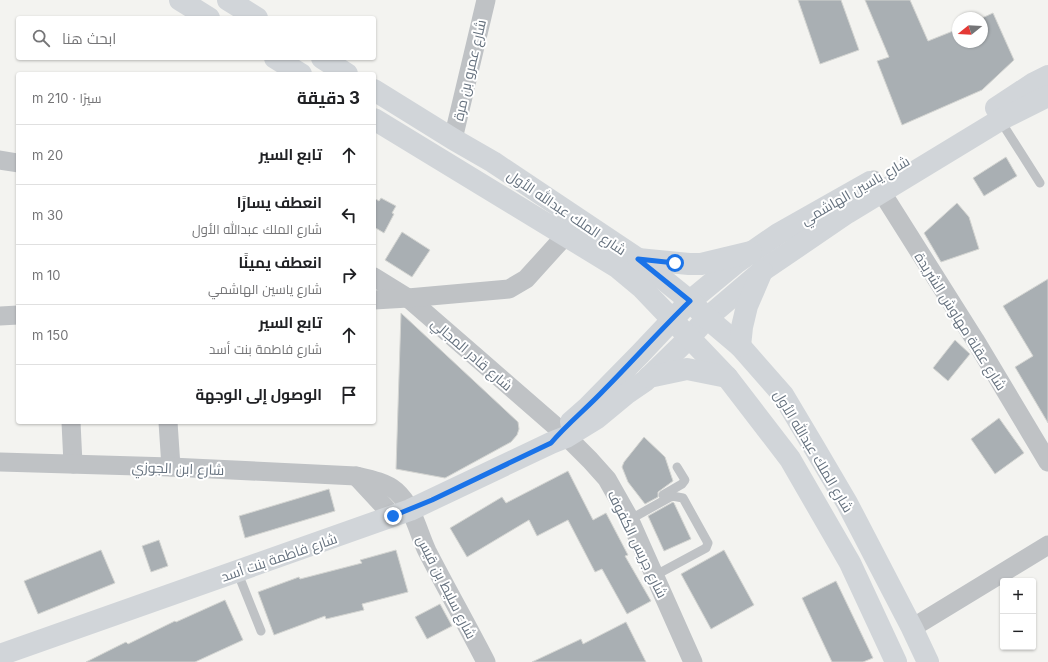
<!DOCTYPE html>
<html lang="ar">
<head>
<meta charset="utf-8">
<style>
	:root { --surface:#fff; --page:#f2f2f2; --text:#202124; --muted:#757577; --line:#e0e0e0 }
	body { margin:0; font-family:Inter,Cairo,sans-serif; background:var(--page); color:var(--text); direction:rtl }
	.controls { position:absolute; right:12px; bottom:12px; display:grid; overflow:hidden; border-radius:4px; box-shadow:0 1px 3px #0004 }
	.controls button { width:36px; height:36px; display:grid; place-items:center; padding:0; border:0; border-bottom:1px solid var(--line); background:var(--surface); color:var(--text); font:20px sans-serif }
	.compass { position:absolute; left:952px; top:12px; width:36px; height:36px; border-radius:50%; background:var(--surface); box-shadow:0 1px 3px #0004; rotate:252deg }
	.stop { position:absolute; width:12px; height:12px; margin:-9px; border:3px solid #1a73e8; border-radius:50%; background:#fff }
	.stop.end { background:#1a73e8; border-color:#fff; box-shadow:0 1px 4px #0008 }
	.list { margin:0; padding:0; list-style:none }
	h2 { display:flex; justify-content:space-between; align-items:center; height:52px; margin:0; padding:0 16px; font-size:17px }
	h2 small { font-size:13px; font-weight:400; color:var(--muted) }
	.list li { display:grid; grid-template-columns:26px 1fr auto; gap:12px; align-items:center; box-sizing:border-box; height:60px; padding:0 16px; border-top:1px solid var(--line) }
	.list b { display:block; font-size:15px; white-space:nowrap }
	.list p { margin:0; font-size:13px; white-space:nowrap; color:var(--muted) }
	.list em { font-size:13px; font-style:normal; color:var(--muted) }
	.icon { flex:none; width:22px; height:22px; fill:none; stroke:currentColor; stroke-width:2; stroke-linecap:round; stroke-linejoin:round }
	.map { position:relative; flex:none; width:1048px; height:662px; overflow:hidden; direction:ltr }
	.search { position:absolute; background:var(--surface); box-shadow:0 1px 3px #0004; left:16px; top:16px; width:360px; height:44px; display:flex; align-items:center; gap:10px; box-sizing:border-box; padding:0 14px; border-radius:4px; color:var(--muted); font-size:15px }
	.panel { position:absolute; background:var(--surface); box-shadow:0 1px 3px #0004; left:16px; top:72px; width:360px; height:352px; border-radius:4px; direction:rtl }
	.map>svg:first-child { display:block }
	.building { fill:#a9afb3; stroke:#d4d5d2 }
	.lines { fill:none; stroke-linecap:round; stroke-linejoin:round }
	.lane { stroke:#bfc2c5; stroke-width:9 }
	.street { stroke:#bfc2c5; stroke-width:19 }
	.secondary { stroke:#d1d5d9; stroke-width:22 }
	.primary { stroke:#d1d5d9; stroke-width:22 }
	.route { stroke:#1a73e8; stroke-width:5 }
	.labels { text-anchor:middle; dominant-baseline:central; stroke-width:4; stroke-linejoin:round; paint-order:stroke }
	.street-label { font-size:14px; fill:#65717e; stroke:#fff }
</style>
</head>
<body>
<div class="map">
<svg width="1048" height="662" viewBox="0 0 1048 662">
	<rect width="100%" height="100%" fill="#f3f3f0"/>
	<!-- building -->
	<g class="building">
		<path d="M 798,0 L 841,0 L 859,50 L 820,64 Z"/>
		<path d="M 865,0 L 910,0 L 928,41 L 958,29 L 958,42 L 982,42 L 982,18 L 993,13 L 1014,60 L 982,90 L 902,125 L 877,61 L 889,57 Z"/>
		<path d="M 1006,157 L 1017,176 L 984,196 L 973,178 Z"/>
		<path d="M 374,198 L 379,201 L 381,198 L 396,206 L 392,213 L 394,214 L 384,233 L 374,227 Z"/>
		<path d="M 957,203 L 969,217 L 979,249 L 941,262 L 924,233 Z"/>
		<path d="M 402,232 L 430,250 L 412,277 L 385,260 Z"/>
		<path d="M 1048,279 L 1048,423 L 1015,367 L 1033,356 L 1003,306 Z"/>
		<path d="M 401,313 L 518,422 L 519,429 L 517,435 L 511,442 L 445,478 L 396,469 Z"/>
		<path d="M 955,340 L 970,354 L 948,381 L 933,368 Z"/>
		<path d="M 999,418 L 1024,453 L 995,474 L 971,439 Z"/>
		<path d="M 644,437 L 665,457 L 673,481 L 658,492 L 658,497 L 645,504 L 628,482 L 622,467 L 624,462 Z"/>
		<path d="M 568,471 L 593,520 L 606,513 L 628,555 L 625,556 L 651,601 L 627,614 L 602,569 L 595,572 L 568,520 L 537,536 L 529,520 L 467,557 L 450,528 L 502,497 L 506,503 Z"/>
		<path d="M 329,489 L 335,511 L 245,538 L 239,516 Z"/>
		<path d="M 673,502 L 674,503 L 691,539 L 664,551 L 648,516 Z"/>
		<path d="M 159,540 L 168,566 L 151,572 L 142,546 Z"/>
		<path d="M 101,550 L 115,583 L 38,614 L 24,581 Z"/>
		<path d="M 396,550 L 408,592 L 362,604 L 364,610 L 326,619 L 325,616 L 274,635 L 258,592 L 299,577 L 300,579 L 362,563 L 360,560 Z"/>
		<path d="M 724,550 L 754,605 L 711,629 L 681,574 Z"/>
		<path d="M 836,581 L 873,658 L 863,662 L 832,662 L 802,598 Z"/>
		<path d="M 225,600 L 243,640 L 195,662 L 86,662 L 126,642 L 128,644 L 175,621 L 176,622 Z"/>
		<path d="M 440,604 L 452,626 L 427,639 L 415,617 Z"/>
		<path d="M 626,622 L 646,662 L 532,662 L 581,639 L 583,644 Z"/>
	</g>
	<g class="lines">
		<!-- lane -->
		<g class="lane">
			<path d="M 1000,120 L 1040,183"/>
			<path d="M 663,495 L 682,484 L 685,480 L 677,467"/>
			<path d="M 629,520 L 672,496 L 683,498 L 708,543 L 706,548 L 654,576"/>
			<path d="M 237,571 L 261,631"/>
		</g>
		<!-- street -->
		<g class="street">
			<path d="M 453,139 L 486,0"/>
			<path d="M 0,160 L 18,163"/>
			<path d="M 874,180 L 975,340 L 1048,462"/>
			<path d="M 374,277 L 408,298 L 476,357 L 561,431 L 590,460 L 607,479 L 628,516 L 693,662"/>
			<path d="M 374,300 L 408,298 L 509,289 L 526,279 L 565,236"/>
			<path d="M 0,316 L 18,315"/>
			<path d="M 71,422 L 73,464"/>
			<path d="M 168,422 L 171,467"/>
			<path d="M 0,462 L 171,467 L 356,476 C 369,479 385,482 396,491 C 413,506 418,532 427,551 C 446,588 467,625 486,662"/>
			<path d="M 356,476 L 393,516"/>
			<path d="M 912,628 L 1048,545"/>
		</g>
		<!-- secondary -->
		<g class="secondary">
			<path d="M 996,108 L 1034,83 L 1048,76"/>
			<path d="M 571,422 L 588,407 L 640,354 L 690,301 L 736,263 L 778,234 L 870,182"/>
			<path d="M 0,655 L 410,510 L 551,443 L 566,437 L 597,418 L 626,394 L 645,381 L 690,337 L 707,318 L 762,271 L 847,213 L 1000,120 L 1048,96"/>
		</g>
		<!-- primary -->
		<g class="primary">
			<path d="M 180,0 L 209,18"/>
			<path d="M 228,0 L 257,18"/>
			<path d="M 275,58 L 301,74"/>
			<path d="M 322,58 L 347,74"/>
			<path d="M 374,90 L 453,139 L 493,162 L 638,259 L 690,301 L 707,318 L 740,346 L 783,395 L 814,447 L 847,503 L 912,628 L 928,662"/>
			<path d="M 374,119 L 617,267 L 641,287 L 727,377 L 790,459 L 850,563 L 896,662"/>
			<path d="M 638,259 L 689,264 L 701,264 L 751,252"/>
			<path d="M 740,346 L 742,327 L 747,306 L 762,271"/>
			<path d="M 649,377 L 687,369 L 727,377"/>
		</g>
	</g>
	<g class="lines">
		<!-- route -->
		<path class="route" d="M 393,516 L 432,500 L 551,443 C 567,424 586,409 603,391 C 632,362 660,330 690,301 L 638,259 L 675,263"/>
	</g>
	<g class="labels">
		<!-- street labels -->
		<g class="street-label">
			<text transform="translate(469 70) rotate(-77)">شارع عمرو بن مرة</text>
			<text transform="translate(855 190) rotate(-30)">شارع ياسين الهاشمي</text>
			<text transform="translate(567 212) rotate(34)">شارع الملك عبدالله الأول</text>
			<text transform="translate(961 321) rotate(58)">شارع عقلة مهاوش الشريدة</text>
			<text transform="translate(472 354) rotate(41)">شارع قادر المجالي</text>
			<text transform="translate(814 451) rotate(59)">شارع الملك عبدالله الأول</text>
			<text transform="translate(178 468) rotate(2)">شارع ابن الجوزي</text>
			<text transform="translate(638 544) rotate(64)">شارع جريس الكفوف</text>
			<text transform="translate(279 557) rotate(-19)">شارع فاطمة بنت أسد</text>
			<text transform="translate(447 587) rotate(63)">شارع سليط بن قيس</text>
		</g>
	</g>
</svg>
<div class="controls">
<button>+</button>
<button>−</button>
</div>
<svg class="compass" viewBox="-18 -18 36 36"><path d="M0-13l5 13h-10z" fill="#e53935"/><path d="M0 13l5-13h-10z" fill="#757577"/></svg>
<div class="stop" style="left:675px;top:263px"></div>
<div class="stop end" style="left:393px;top:516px"></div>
<div class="search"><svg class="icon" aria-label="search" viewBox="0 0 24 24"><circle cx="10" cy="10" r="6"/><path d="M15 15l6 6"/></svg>ابحث هنا</div>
<section class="panel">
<h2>3 دقيقة<small>سيرًا · 210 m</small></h2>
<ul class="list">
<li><svg class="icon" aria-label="ahead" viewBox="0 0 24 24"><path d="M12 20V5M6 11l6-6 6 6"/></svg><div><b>تابع السير</b></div><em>20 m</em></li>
<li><svg class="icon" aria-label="left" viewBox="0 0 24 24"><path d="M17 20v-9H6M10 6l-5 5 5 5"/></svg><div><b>انعطف يسارًا</b><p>شارع الملك عبدالله الأول</p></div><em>30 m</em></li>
<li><svg class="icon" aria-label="right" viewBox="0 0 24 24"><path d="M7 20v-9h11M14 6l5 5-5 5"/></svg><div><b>انعطف يمينًا</b><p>شارع ياسين الهاشمي</p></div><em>10 m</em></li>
<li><svg class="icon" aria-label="ahead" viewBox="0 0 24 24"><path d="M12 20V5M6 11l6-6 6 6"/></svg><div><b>تابع السير</b><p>شارع فاطمة بنت أسد</p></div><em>150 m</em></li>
<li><svg class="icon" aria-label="arrive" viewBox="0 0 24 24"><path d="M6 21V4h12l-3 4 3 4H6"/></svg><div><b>الوصول إلى الوجهة</b></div></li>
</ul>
</section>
</div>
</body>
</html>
